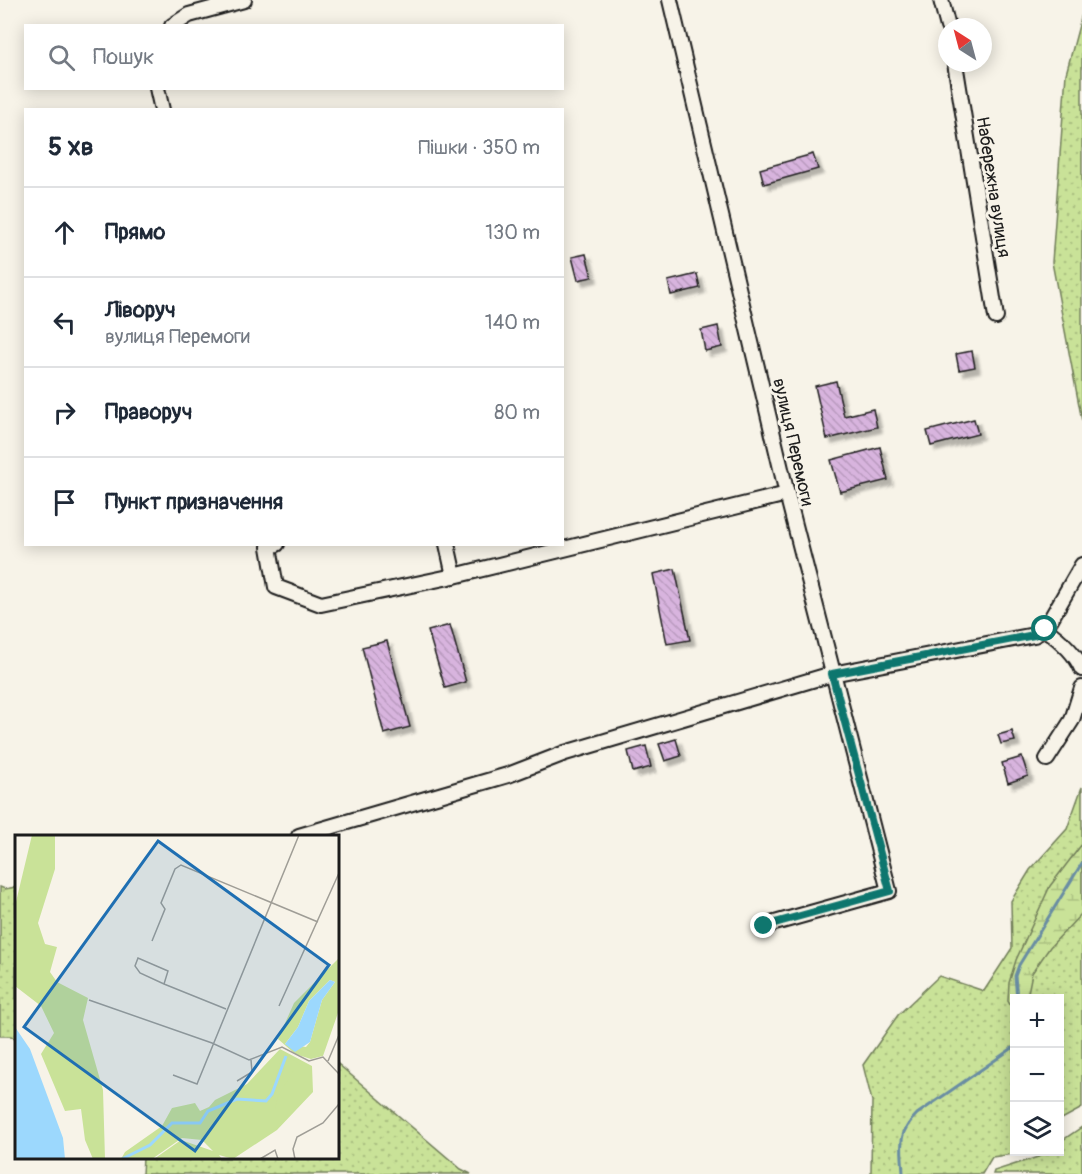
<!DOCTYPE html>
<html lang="uk">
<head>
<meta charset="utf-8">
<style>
	:root { --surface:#fff; --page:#f2f2f3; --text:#1f2937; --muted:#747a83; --line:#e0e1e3 }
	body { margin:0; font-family:Pangolin,sans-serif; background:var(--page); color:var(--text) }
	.controls { position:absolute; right:18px; bottom:18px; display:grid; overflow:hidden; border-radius:0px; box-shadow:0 3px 15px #0003 }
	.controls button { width:54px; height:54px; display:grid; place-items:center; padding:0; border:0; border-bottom:2px solid var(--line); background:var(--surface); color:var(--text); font:30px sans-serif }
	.compass { position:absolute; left:938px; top:18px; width:54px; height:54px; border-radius:50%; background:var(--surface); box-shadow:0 3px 15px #0003; rotate:324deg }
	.stop { position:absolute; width:18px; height:18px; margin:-14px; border:4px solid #0f766e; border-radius:50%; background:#fff }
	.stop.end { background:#0f766e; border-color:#fff; box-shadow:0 2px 6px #0008 }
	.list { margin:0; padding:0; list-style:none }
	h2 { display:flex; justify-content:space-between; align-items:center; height:78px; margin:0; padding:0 24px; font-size:26px }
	h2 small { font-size:20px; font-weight:400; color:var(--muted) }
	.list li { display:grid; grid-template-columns:39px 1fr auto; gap:18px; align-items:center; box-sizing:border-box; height:90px; padding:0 24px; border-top:2px solid var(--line) }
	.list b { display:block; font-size:22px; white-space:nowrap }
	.list p { margin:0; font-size:20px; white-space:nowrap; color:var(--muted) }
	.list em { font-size:20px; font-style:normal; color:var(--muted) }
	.icon { flex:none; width:33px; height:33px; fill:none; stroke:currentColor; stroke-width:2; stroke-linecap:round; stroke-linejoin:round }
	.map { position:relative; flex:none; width:1082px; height:1174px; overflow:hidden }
	.search { position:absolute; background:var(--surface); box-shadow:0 3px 15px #0003; left:24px; top:24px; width:540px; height:66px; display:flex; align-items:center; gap:15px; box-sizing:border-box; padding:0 21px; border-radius:0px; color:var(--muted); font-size:22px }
	.panel { position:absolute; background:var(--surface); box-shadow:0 3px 15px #0003; left:24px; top:108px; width:540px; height:438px; border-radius:0px }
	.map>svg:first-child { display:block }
	.grass { fill:url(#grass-dots); stroke:#727f5a; stroke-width:1.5 }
	.wetland { fill:url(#wetland-marsh); stroke:#727f5a; stroke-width:1.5 }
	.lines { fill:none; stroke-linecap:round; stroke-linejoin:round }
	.stream { stroke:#698da3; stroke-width:3 }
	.building { fill:url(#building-back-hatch); stroke:#1c1c1c; stroke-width:1.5; filter:url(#shadow) }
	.minor-casing { stroke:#1c1c1c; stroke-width:18 }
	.minor { stroke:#f7f3e8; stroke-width:14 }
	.route { stroke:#0f766e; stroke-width:8 }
	.labels { text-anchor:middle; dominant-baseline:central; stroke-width:6; stroke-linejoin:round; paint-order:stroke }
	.street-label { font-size:18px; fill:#1c1c1c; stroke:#f7f3e8 }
	.inset-river { fill:none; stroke:#9cd8fd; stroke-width:3 }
	.inset-road { fill:none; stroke:#9f9d96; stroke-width:1.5 }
	.view { fill:#1f6fb2; fill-opacity:0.15; stroke:#1f6fb2; stroke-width:3 }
	.inset-edge { fill:none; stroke:#1c1c1c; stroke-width:3 }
</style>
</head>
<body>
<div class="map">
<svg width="1082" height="1174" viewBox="0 0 1082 1174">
	<defs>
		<pattern id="grass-dots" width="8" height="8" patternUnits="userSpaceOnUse" patternTransform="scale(1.5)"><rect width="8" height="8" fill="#c9e298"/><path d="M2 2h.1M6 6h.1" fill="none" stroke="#acc182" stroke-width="1.8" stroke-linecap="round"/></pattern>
		<pattern id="wetland-marsh" width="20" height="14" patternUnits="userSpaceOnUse" patternTransform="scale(1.5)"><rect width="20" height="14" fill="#c9e298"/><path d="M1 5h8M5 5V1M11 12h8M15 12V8" fill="none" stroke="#acc182"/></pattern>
		<pattern id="building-back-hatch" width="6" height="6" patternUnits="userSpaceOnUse" patternTransform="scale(1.5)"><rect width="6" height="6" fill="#d8b4de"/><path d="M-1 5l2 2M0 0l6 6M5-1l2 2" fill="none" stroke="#b99abe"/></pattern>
		<filter id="shadow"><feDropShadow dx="5" dy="5" stdDeviation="1.5" flood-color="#0004"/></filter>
	</defs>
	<rect width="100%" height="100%" fill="#f7f3e8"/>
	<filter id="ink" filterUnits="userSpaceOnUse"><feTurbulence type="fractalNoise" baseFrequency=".0167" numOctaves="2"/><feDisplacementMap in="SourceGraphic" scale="12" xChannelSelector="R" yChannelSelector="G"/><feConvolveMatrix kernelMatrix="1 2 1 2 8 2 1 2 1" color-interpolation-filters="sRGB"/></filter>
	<g filter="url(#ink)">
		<!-- grass -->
		<g class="grass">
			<path d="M 1082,14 L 1082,421 L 1052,262 L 1066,74 Z"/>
			<path d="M 1082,787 L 1082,1108 L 1060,1120 L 1060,998 L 1014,998 L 1014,1152 L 1029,1152 L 992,1157 L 982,1174 L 871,1174 L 872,1101 L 863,1065 L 898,1015 L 939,976 L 984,991 L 1012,948 L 1011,901 L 1030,870 L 1067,829 Z"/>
			<path d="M 0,887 L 5,889 L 16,887 L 16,1039 L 11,1036 L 0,1036 Z"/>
			<path d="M 338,1064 L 461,1169 L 471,1174 L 142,1174 L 143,1158 L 338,1158 Z"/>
			<path d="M 1082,1127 L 1082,1174 L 993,1174 L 994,1171 L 1038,1157 L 1046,1152 L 1060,1152 L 1060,1142 Z"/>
		</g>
		<!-- wetland -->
		<path class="wetland" d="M 1082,844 L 1082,913 L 1050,947 L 1032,973 L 1027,998 L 1014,998 L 1014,1012 L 1008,1001 L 1009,983 L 1016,960 L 1050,886 Z"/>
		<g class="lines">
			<!-- stream -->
			<g class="stream">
				<path d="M 1017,998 L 1015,976 L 1019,965 L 1082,863"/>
				<path d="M 903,1174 C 902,1146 896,1135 917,1114 L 1014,1047"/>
			</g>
		</g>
		<!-- building -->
		<g class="building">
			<path d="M 813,154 L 818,169 L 764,184 L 760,169 Z"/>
			<path d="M 586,254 L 592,277 L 578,280 L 572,257 Z"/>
			<path d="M 697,274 L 700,288 L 671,295 L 668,281 Z"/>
			<path d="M 718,326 L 722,347 L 705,351 L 701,330 Z"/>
			<path d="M 972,351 L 975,367 L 959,370 L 956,354 Z"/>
			<path d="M 836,381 L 844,416 L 873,409 L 877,427 L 827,439 L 815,386 Z"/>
			<path d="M 974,419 L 978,434 L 931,446 L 927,431 Z"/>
			<path d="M 880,447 L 888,480 L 840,492 L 831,460 Z"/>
			<path d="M 675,569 L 690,640 L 667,644 L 653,574 Z"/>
			<path d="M 450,625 L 466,682 L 445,688 L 428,631 Z"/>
			<path d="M 387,641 L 410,727 L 384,734 L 362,647 Z"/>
			<path d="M 1012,731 L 1015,741 L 1001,744 L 998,735 Z"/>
			<path d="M 676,739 L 681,756 L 665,761 L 659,744 Z"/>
			<path d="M 646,746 L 651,767 L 633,772 L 628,751 Z"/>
			<path d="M 1022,757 L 1028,776 L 1008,783 L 1002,763 Z"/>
		</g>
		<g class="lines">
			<defs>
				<g id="minor">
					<path d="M 670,0 L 787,494 L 889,891 L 764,926"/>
					<path d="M 941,0 L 948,27"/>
					<path d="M 172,26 L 189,15 L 244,0"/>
					<path d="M 955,63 L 996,317"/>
					<path d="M 157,88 L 162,110"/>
					<path d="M 277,544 L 269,547 L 276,587 L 321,604 L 454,576 L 787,494"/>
					<path d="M 447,544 L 454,576"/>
					<path d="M 1045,629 C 1059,639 1075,652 1082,669"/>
					<path d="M 1047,759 L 1072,720 L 1082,688"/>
					<path d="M 299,836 L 508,775 L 565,753 L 832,674 L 1034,635 L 1045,629 L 1082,565"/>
				</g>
			</defs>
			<!-- minor casing -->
			<use href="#minor" class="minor-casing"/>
			<!-- minor -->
			<use href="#minor" class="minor"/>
		</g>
	</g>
	<g class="lines" filter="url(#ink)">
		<!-- route -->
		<path class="route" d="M 764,926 L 890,891 L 832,674 L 1034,635 L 1045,629"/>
	</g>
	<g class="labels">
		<!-- street labels -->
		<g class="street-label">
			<text transform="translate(993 187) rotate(81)">Набережна вулиця</text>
			<text transform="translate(793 442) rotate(77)">вулиця Перемоги</text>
		</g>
	</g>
	<!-- overview -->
	<g transform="translate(15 835)">
		<rect width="324" height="324" fill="#f7f3e8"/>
		<path d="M 17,0 L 40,0 L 40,34 L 23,88 L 30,109 L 42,112 L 35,137 L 42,147 L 73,163 L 68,185 L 88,255 L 90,324 L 78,324 L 70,305 L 66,274 L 50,276 L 26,219 L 39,198 L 26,171 L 0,151 L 0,71 ZM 324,123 L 324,175 L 308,221 L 296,224 L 280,219 L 263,204 L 279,168 ZM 315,145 L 320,147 L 307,165 L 295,207 L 291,212 L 270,209 L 283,192 L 294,166 ZM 265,214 L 297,231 L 298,257 L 262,295 L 218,324 L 204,320 L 207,324 L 139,324 L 166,305 L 198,316 L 187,305 L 167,303 L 137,324 L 106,324 L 110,317 L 147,291 L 157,273 L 180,268 L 185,276 L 194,272 L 200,265 L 232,249 Z" fill="#c9e298" fill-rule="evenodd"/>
		<path d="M 269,219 L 287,231 L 279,235 L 263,261 L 260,274 L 238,274 L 225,266 L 187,283 L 194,274 L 223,262 L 250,265 Z" fill="#c9e298"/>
		<path d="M 315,145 L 320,147 L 307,165 L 295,207 L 280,217 L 270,209 L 283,192 L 294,166 ZM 0,192 L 15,214 L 48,303 L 50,324 L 0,324 Z" fill="#9cd8fd"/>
		<path class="inset-river" d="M 107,324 L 135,310 L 157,288 L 185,288 L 193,276 L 222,264 L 251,266 L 257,259 L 271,221"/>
		<path class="inset-road" d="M 137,106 L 150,74 L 146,68 L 160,34 L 166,30 L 303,87M 149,149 L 153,136 L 123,123 L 120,131 L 125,138 L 149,149 L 211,174M 74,165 L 197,208 L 234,225 L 267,212 L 294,226 L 308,222 L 324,239M 264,171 L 324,38M 313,226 L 324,200M 158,240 L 182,249 L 284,0M 222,246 L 237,237 L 236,225M 245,324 L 260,315 L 263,324M 280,324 L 278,314 L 282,302 L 308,288 L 324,269"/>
		<path class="view" d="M 143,6 L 314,130 L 180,316 L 9,192 Z"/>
		<rect width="324" height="324" class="inset-edge"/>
	</g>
</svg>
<div class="controls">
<button>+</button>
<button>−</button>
<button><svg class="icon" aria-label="layers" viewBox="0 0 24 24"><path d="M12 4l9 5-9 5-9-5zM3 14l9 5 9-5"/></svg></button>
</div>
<svg class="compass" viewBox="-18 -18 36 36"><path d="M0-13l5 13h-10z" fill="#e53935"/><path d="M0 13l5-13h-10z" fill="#747a83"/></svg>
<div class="stop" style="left:1045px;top:629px"></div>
<div class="stop end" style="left:764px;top:926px"></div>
<div class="search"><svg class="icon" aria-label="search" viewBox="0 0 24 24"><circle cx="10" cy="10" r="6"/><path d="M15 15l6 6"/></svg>Пошук</div>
<section class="panel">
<h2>5 хв<small>Пішки · 350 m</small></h2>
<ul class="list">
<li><svg class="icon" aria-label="ahead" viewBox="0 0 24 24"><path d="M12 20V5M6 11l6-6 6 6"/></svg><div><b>Прямо</b></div><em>130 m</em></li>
<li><svg class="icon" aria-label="left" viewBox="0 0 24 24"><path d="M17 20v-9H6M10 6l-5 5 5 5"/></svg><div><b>Ліворуч</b><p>вулиця Перемоги</p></div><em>140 m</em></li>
<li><svg class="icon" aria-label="right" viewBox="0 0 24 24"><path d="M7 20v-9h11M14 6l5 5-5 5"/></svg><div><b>Праворуч</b></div><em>80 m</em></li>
<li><svg class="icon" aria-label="arrive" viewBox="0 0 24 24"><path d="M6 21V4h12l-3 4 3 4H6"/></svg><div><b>Пункт призначення</b></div></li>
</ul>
</section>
</div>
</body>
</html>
